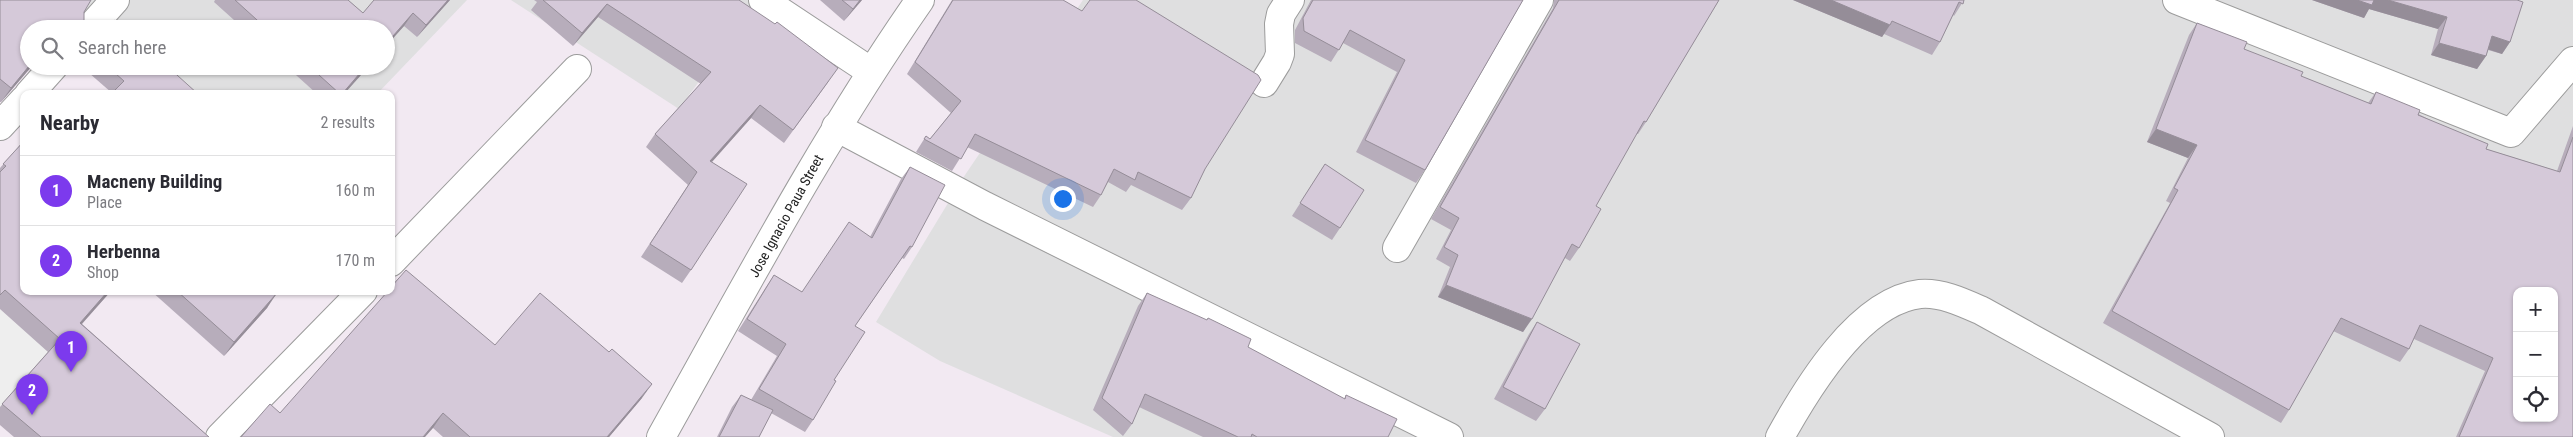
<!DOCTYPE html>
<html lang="en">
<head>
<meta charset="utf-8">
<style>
	:root { --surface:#fff; --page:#f2f2f3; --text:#2b2b33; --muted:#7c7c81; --line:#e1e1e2; --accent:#7c3aed }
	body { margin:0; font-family:"Roboto Condensed",sans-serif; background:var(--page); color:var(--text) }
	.controls { position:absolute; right:15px; bottom:15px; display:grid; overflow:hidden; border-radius:10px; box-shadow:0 1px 4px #0004 }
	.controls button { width:45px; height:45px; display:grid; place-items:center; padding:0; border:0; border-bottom:1px solid var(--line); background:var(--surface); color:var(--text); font:25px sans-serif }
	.you { position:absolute; left:1062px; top:198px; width:18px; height:18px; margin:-12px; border:4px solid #fff; border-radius:50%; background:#1a73e8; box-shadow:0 0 0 8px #1a73e833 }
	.badge { display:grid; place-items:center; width:32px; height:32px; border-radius:50%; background:var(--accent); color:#fff; font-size:16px; font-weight:700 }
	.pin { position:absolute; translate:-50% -41px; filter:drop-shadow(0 1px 2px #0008) }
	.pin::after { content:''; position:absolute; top:26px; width:18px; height:15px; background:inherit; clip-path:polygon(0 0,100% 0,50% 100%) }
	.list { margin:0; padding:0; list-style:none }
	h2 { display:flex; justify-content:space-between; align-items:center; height:65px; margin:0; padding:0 20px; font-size:21px }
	h2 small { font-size:16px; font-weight:400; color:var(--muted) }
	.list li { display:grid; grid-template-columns:32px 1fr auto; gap:15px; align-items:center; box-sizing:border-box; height:70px; padding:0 20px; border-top:1px solid var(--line) }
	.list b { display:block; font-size:19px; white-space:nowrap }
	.list p { margin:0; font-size:16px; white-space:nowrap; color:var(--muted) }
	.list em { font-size:16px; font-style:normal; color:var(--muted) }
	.icon { flex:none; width:28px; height:28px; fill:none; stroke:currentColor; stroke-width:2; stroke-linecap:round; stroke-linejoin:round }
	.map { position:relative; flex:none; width:2573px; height:437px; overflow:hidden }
	.search { position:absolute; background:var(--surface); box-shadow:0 1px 4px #0004; left:20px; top:20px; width:375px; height:55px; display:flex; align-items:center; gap:12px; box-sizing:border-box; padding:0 18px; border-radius:28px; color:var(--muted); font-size:19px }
	.panel { position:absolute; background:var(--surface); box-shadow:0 1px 4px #0004; left:20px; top:90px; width:375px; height:205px; border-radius:10px }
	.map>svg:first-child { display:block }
	.residential { fill:#dfdfe0; fill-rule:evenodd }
	.parking { fill:#eee }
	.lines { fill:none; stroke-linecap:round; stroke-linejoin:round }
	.minor-casing { stroke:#9c9c9c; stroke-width:30 }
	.tertiary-casing { stroke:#9c9c9c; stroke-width:30 }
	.minor { stroke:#fff; stroke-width:28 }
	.tertiary { stroke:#fff; stroke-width:28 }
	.wall { fill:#b7adbb }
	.shaded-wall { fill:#958d98 }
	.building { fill:#d5c9d9; stroke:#958d98; fill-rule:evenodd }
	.labels { text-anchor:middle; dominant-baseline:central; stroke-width:4; stroke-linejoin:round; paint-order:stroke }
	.street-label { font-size:14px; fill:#222; stroke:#fff }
</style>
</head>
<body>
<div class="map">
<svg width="2573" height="437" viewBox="0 0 2573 437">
	<rect width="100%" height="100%" fill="#f2e9f2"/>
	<!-- residential -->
	<g class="residential">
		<path d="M 71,0 L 467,0 L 377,94 L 173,94 L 143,66 L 386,66 L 386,29 L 102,29 Z"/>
		<path d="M 511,0 L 758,0 L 679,109 Z"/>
		<path d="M 1083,0 L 2573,0 L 2573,437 L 1113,437 L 940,361 L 876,322 L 965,175 ZM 2517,291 L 2554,291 L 2554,418 L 2517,418 Z"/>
	</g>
	<!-- parking -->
	<path class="parking" d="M 0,309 L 50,353 L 0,410 Z"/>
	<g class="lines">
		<defs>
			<g id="minor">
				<path d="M 763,0 L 870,71"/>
				<path d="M 2177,0 L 2511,133 L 2573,61"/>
				<path d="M 89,29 L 115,0"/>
				<path d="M 1264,83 L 1277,62 L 1280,54 L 1279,24 L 1281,14 L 1290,0"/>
				<path d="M 29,94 L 54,66"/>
				<path d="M 0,126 L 24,100"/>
				<path d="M 836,127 L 985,206 L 1449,437"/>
				<path d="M 1397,248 L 1539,0"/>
				<path d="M 391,262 L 577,69"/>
				<path d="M 220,437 L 363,291"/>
				<path d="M 1780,437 C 1807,388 1859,301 1920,294 C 1941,292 1964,303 1982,311 L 2210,437"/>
			</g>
			<path id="tertiary" d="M 661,437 C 744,289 823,139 920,0"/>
		</defs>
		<!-- minor casing -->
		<use href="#minor" class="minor-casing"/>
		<!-- tertiary casing -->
		<use href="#tertiary" class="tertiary-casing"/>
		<!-- minor -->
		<use href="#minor" class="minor"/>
		<!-- tertiary -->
		<use href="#tertiary" class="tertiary"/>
	</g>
	<!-- wall -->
	<g class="wall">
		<path d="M 0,0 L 84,12 L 84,20 L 89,26 L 94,29 L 29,29 L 29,66 L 32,66 L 1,102 L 0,102 Z"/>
		<path d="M 215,0 L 348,0 L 363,13 L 374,0 L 450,0 L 417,37 L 404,26 L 386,46 L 386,29 L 244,29 L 214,2 Z"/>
		<path d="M 534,0 L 739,0 L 829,81 L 784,143 L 751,118 L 712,162 L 691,270 L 682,283 L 641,257 L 688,185 L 646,147 L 655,134 L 701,84 L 598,17 L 573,46 L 531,10 L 537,2 Z"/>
		<path d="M 820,0 L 862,0 L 844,21 Z"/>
		<path d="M 952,0 L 1063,0 L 1205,169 L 1191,198 L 1182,210 L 1131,185 L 1126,192 L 1108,182 L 1101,195 L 1093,207 L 967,147 L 952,171 L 916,152 L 926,136 L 930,139 L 951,113 L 907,74 Z"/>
		<path d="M 1311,0 L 1523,0 L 1425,170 L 1416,183 L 1356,152 L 1397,72 L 1343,43 L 1331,62 L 1295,43 L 1295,30 Z"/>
		<path d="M 1554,0 L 1719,0 L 1646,122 L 1638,134 L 1636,134 L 1596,206 L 1579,248 L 1570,261 L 1565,258 L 1523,332 L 1438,297 L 1450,267 L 1436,259 L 1451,230 L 1431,219 L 1553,8 Z"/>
		<path d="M 1793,0 L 1964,0 L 1954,16 L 1953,15 L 1940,42 L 1932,55 L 1884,34 L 1882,37 Z"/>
		<path d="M 2312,0 L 2517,0 L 2510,42 L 2502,54 L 2488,50 L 2486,56 L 2477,69 L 2431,55 L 2438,29 L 2369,9 L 2364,18 Z"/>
		<path d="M 2197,23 L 2244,49 L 2301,76 L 2368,103 L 2376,92 L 2486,149 L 2557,171 L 2573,126 L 2573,437 L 2456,437 L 2485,371 L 2414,339 L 2409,349 L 2400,362 L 2333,331 L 2289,410 L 2281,423 L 2103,323 L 2170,203 L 2166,201 L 2188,158 L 2147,142 L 2189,35 Z"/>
		<path d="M 81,66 L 167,66 L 112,93 Z"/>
		<path d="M 286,66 L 369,66 L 344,94 L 317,94 Z"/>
		<path d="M 24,141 L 24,291 L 111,291 L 82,324 L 209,437 L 14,437 L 0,425 L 0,407 L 48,352 L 0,309 L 0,168 Z"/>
		<path d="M 1325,164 L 1340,228 L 1332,240 L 1292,216 Z"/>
		<path d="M 910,167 L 912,247 L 904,259 L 902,258 L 855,326 L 834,380 L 813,420 L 805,432 L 771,413 L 759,437 L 717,437 L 732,407 L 741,395 L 751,400 L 777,356 L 738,331 L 766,287 L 774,275 L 802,292 L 870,237 L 901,179 Z"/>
		<path d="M 151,291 L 275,291 L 267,308 L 224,356 Z"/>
		<path d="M 1147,293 L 1344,399 L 1346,395 L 1388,437 L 1203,437 L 1139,407 L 1132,424 L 1123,436 L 1093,410 L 1138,306 Z"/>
		<path d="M 1537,322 L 1545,409 L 1536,421 L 1494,399 L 1529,334 Z"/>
		<path d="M 495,345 L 642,398 L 609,437 L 443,437 L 433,428 L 280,413 Z"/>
	</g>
	<!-- shaded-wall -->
	<g class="shaded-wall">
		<path d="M 448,0 L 450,0 L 417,37 L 426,25 Z"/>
		<path d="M 860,0 L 862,0 L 844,21 L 853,9 Z"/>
		<path d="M 1793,0 L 1831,0 L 1890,25 L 1882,37 Z"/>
		<path d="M 2312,0 L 2388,0 L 2447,17 L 2438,29 L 2369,9 L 2364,18 Z"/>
		<path d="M 607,4 L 598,17 L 573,46 L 582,33 Z"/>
		<path d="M 413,13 L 404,26 L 386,46 L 386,44 Z"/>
		<path d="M 2492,36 L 2510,42 L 2502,54 L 2484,48 Z"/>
		<path d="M 2439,43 L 2486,56 L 2477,69 L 2431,55 Z"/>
		<path d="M 29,66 L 32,66 L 1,102 L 11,88 Z"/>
		<path d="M 366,66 L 369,66 L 344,94 L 342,94 Z"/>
		<path d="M 760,105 L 751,118 L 701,174 L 710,161 Z"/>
		<path d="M 2156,129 L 2197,145 L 2188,158 L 2147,142 Z"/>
		<path d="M 1446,285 L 1532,319 L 1523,332 L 1438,297 Z"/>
		<path d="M 108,291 L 111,291 L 70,337 L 80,323 Z"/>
		<path d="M 277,293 L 267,308 L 224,356 L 234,342 Z"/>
		<path d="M 652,384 L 642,398 L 609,437 L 607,437 Z"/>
		<path d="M 443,413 L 433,428 L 425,437 L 423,437 Z"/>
	</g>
	<!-- building -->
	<g class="building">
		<path d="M 0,0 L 91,0 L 84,12 L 84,20 L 89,26 L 94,29 L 65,29 L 63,27 L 62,29 L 29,29 L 29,66 L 11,88 L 0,79 Z"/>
		<path d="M 235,0 L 348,0 L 363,13 L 374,0 L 448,0 L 426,25 L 413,13 L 386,44 L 386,29 L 267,29 Z"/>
		<path d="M 543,0 L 739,0 L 775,24 L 777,22 L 838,68 L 793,130 L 760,105 L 710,161 L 747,184 L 691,270 L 650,244 L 697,172 L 655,134 L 711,72 L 607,4 L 582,33 Z"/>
		<path d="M 842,0 L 860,0 L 853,9 Z"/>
		<path d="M 953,0 L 1063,0 L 1082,11 L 1090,0 L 1136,0 L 1258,75 L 1261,80 L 1205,169 L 1191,198 L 1138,172 L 1135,180 L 1114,169 L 1101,195 L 975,134 L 961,159 L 924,139 L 926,136 L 930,139 L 961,101 L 915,62 Z"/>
		<path d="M 1313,0 L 1523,0 L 1425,170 L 1365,140 L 1405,60 L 1350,30 L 1339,50 L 1304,31 L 1303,18 Z"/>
		<path d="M 1559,0 L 1719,0 L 1646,122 L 1644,121 L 1596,206 L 1601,209 L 1579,248 L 1572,244 L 1532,319 L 1446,285 L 1458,255 L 1444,247 L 1459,218 L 1440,207 Z"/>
		<path d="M 1831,0 L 1964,0 L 1963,4 L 1959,2 L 1940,42 L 1892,21 L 1890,25 Z"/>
		<path d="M 2357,0 L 2374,0 L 2372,5 Z"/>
		<path d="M 2388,0 L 2517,0 L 2523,2 L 2510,42 L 2492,36 L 2486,56 L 2439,43 L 2447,17 Z"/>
		<path d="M 115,20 L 125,29 L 104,29 Z"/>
		<path d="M 2197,23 L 2247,42 L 2244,49 L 2303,72 L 2301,76 L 2371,104 L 2376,92 L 2420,110 L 2418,115 L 2488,144 L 2486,149 L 2560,172 L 2573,137 L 2573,437 L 2459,437 L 2493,358 L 2420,325 L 2409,349 L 2341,318 L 2289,410 L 2112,311 L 2178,190 L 2174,188 L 2197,145 L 2156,129 ZM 2517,291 L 2554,291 L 2554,418 L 2517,418 Z"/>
		<path d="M 107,66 L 167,66 L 198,94 L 111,94 L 124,81 Z"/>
		<path d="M 309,66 L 366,66 L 342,94 L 340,94 Z"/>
		<path d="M 24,141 L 24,291 L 108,291 L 80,323 L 209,437 L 41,437 L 2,404 L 60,339 L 5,290 L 0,295 L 0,172 L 6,166 L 3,164 Z"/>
		<path d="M 1325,164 L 1364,190 L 1340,228 L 1300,203 Z"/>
		<path d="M 910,167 L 945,185 L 912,247 L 910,246 L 855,326 L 865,332 L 834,380 L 836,381 L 813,420 L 759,389 L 786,344 L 747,319 L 774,275 L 802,292 L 849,222 L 872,238 Z"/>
		<path d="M 406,270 L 495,345 L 540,293 L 609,352 L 612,349 L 652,384 L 607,437 L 470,437 L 443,413 L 423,437 L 241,437 L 270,404 L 280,413 L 388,291 L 391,291 L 391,287 Z"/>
		<path d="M 177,291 L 275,291 L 277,293 L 234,342 Z"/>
		<path d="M 1147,293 L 1207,320 L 1208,318 L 1251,339 L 1248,347 L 1345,399 L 1346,395 L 1397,419 L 1388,437 L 1257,437 L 1252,434 L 1251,437 L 1238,437 L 1145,394 L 1132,424 L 1102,398 Z"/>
		<path d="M 1537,322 L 1580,344 L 1545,409 L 1503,387 Z"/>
		<path d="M 741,395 L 773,410 L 759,437 L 719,437 Z"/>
	</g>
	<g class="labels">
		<!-- street labels -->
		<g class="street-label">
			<text transform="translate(786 216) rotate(-61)">Jose Ignacio Paua Street</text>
		</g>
	</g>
</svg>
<div class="controls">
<button>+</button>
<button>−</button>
<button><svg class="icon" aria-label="locate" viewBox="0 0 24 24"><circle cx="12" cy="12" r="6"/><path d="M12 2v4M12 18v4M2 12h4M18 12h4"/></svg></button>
</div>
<div class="you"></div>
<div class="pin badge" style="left:71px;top:372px">1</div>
<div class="pin badge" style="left:32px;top:415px">2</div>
<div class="search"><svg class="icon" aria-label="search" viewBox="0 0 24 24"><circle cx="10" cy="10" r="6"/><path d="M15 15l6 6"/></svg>Search here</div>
<section class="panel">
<h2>Nearby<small>2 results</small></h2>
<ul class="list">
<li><span class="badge">1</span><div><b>Macneny Building</b><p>Place</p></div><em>160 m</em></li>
<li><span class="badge">2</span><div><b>Herbenna</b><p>Shop</p></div><em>170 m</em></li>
</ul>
</section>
</div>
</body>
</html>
